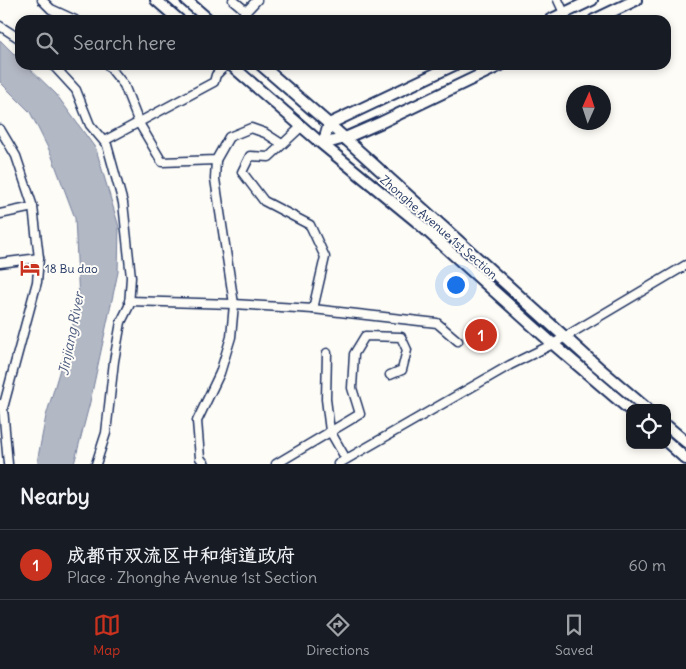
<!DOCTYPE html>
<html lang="en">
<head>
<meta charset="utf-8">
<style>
	:root { --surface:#171b24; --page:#242831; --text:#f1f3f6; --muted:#9ea1a6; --line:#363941; --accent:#c8321e }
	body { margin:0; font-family:Delius,"LXGW WenKai TC",sans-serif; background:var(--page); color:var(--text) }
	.controls { position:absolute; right:15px; bottom:15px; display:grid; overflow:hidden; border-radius:10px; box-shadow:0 2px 8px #0003 }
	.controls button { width:45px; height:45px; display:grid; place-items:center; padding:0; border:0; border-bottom:1px solid var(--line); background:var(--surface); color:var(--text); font:25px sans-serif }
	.compass { position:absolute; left:566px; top:85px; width:45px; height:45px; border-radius:50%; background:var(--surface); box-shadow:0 2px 8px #0003; rotate:3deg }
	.you { position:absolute; left:455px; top:284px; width:18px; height:18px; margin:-12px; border:4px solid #fff; border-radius:50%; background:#1a73e8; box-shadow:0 0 0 8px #1a73e833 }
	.badge { display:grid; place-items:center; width:32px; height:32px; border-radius:50%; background:var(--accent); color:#fff; font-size:16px; font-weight:700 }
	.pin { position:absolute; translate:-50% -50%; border:2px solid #fff; box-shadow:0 1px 5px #0006 }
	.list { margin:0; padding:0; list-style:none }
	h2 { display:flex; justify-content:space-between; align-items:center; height:65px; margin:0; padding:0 20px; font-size:21px }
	h2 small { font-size:16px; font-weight:400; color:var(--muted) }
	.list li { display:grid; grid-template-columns:32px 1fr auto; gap:15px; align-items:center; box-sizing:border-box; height:70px; padding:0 20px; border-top:1px solid var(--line) }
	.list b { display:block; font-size:19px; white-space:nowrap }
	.list p { margin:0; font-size:16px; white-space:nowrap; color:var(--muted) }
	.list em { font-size:16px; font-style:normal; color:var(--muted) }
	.icon { flex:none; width:28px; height:28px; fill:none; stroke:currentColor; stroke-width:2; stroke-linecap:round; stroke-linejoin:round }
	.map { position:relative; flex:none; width:686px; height:464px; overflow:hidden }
	.search { position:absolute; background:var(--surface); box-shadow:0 2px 8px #0003; left:15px; right:15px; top:15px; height:55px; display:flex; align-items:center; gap:12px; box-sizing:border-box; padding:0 18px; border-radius:15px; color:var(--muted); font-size:19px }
	.sheet { height:135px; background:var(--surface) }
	nav { display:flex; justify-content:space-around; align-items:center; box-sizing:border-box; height:70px; border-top:1px solid var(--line); background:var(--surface); font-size:14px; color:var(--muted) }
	nav a { display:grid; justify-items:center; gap:2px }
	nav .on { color:var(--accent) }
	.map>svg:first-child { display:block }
	.water { fill:#b3b8c5; stroke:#76819c }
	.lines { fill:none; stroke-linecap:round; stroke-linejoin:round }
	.minor-casing { stroke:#1b2f5e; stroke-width:11 }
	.major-casing { stroke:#1b2f5e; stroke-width:14 }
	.minor { stroke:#fdfcf7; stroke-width:8 }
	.major { stroke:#fdfcf7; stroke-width:10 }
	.labels { text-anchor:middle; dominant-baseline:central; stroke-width:4; stroke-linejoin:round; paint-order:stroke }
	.street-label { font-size:12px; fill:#1b2f5e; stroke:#fdfcf7 }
	.poi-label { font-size:12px; fill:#1b2f5e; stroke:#fdfcf7; text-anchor:start }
	.water-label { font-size:14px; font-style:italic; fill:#49587d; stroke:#fdfcf7 }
</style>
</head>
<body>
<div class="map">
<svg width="686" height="464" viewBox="0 0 686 464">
	<rect width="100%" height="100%" fill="#fdfcf7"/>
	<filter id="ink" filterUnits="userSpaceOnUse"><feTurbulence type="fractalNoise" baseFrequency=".02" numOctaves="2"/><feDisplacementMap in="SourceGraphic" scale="10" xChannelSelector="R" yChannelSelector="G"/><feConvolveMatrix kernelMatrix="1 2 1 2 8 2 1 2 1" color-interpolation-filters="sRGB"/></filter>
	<g filter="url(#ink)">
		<!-- water -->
		<path class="water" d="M 0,40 L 20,60 L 20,65 L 26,65 L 56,94 L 96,149 L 119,227 L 118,272 L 90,402 L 74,464 L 38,464 L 38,457 L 46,416 L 71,332 L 79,301 L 75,218 L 51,154 L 30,112 L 0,82 Z"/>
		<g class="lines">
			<defs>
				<g id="minor">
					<path d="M 42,0 L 51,9 L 75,20"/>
					<path d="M 233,0 L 246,11"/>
					<path d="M 558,0 L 564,13"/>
					<path d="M 238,20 L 257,0"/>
					<path d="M 0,26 L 20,39"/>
					<path d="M 53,65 L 76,90 L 90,125 L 107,145 L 123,203 L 131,277 L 129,306 L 121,322 L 114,361 L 106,433 L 96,464"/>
					<path d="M 108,65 L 124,85 L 139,123 L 162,162 L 216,160 L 229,137 L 251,128 L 265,133 L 282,144"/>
					<path d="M 302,126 L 269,157 L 250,156 L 242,172 L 264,201 L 310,225 L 325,257 L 313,309"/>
					<path d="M 0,129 L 16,156 L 33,207 L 39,258 L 37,282 L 3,408"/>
					<path d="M 104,141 L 214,82 L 216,75 L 226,65"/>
					<path d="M 0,214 L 33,207"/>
					<path d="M 0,263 L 39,258"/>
					<path d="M 129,301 L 234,304 L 313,309 L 437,323 L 458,341"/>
					<path d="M 327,353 L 326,399 L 330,431 L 346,459"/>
					<path d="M 1,404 L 3,408 L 8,464"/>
					<path d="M 205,464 L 200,458 L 197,421 L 220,373 L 231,337 L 234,304 L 215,179 L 216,160"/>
					<path d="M 276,464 L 360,414 L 352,388 L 354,354 L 365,336 L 401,337 L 407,350 L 402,370 L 390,375"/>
					<path d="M 338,464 L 510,365 L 553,344 L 686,265"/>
				</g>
				<g id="major">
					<path d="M 156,0 L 179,20"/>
					<path d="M 186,0 L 209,20"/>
					<path d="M 550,20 L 592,0"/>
					<path d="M 594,20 L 636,0"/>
					<path d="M 231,65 L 316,139 L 416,221 L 553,344 L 630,410"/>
					<path d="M 261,65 L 329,124 L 598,367 L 646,408"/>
					<path d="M 323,144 L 345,138 L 382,122 L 501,65"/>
					<path d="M 323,144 L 329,124 L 454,65"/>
					<path d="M 667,426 L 686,442"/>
					<path d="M 667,442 L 686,459"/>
				</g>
			</defs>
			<!-- minor casing -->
			<use href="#minor" class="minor-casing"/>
			<!-- major casing -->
			<use href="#major" class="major-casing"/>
			<!-- minor -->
			<use href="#minor" class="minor"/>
			<!-- major -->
			<use href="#major" class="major"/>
		</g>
	</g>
	<!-- icons -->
	<defs>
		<symbol id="hotel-bare" viewBox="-9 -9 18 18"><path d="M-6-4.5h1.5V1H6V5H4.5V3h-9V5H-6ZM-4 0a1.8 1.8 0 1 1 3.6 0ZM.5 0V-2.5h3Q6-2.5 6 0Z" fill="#c8321e" stroke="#fdfcf7" stroke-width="2.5" paint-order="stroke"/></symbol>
	</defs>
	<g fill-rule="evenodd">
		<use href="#hotel-bare" x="16" y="254" width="28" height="28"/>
	</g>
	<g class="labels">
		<!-- street labels -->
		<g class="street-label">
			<text transform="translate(439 227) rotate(41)">Zhonghe Avenue 1st Section</text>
		</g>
		<!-- poi labels -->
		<g class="poi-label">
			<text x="45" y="268">18 Bu dao</text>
		</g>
		<!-- water labels -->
		<g class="water-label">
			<text transform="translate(71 334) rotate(-79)">Jinjiang River</text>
		</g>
	</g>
</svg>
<div class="controls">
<button><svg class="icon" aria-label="locate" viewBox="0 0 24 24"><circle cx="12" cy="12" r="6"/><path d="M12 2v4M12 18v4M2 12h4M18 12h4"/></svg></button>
</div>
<svg class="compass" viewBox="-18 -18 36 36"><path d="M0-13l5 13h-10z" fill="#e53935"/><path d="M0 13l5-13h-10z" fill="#9ea1a6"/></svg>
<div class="you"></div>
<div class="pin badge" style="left:481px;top:335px">1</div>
<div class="search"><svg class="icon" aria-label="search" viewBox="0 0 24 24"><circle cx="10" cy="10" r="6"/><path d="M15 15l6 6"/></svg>Search here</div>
</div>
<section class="sheet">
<h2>Nearby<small></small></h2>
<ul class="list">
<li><span class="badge">1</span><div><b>成都市双流区中和街道政府</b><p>Place · Zhonghe Avenue 1st Section</p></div><em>60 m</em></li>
</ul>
</section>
<nav>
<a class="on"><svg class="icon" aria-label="map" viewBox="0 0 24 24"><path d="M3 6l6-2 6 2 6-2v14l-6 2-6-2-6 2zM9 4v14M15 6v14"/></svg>Map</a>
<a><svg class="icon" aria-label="directions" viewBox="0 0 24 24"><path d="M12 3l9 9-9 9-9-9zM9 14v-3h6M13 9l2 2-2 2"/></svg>Directions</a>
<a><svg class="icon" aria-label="saved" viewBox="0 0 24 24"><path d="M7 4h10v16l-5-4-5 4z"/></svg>Saved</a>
</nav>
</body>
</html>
